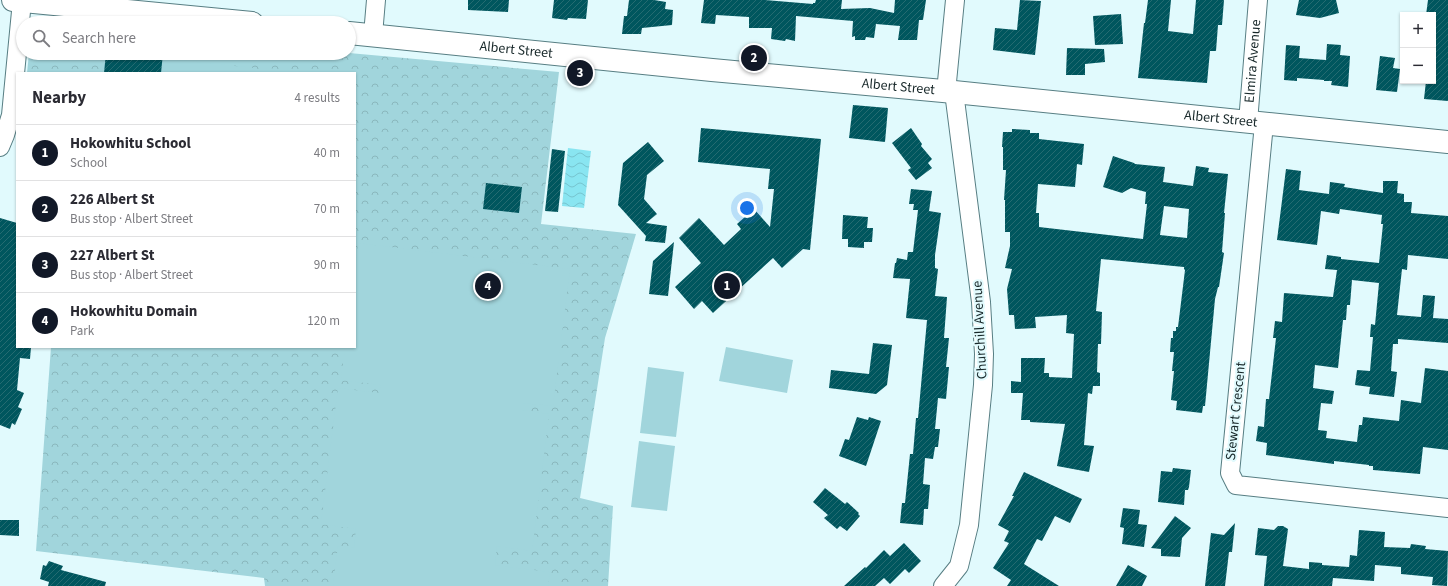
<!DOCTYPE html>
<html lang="en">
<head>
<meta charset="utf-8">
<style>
	:root { --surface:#fff; --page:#f7f7f7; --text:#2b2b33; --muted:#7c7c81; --line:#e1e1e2; --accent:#111827 }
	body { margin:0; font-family:"Source Sans 3",sans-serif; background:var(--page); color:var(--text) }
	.controls { position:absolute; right:12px; top:12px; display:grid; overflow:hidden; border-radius:0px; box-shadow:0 1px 3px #0004 }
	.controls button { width:36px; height:36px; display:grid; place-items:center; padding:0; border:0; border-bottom:1px solid var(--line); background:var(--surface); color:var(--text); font:20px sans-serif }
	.you { position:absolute; left:747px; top:208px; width:14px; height:14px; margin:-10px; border:3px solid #fff; border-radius:50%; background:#1a73e8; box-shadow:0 0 0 6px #1a73e833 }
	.badge { display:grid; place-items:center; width:26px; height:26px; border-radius:50%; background:var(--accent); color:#fff; font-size:13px; font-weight:700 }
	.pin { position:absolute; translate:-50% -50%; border:2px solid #fff; box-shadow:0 1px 4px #0006 }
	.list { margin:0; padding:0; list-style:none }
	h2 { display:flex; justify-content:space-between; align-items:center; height:52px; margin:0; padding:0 16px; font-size:17px }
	h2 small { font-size:13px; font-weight:400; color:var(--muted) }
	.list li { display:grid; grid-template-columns:26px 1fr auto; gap:12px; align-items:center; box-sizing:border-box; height:56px; padding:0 16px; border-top:1px solid var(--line) }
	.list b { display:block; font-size:15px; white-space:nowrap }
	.list p { margin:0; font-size:13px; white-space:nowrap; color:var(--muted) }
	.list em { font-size:13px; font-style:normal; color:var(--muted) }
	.icon { flex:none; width:22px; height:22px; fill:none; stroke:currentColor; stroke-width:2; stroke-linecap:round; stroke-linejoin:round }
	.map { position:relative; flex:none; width:1448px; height:586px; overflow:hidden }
	.search { position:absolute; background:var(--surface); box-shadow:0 1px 3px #0004; left:16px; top:16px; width:340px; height:44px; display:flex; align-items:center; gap:10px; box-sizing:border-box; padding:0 14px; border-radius:22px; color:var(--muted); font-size:15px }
	.panel { position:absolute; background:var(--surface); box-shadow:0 1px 3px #0004; left:16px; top:72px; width:340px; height:276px; border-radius:0px }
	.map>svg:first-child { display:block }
	.park { fill:url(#park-crowns) }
	.pitch { fill:#a1d5dc }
	.water { fill:url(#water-waves) }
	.building { fill:url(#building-hatch); fill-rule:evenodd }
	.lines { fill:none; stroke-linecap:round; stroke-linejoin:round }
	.minor-casing { stroke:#577e83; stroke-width:20 }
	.major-casing { stroke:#577e83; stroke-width:24 }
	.minor { stroke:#fff; stroke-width:18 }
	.major { stroke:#fff; stroke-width:22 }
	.labels { text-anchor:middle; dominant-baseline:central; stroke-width:4; stroke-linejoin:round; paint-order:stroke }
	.street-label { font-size:14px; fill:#18282a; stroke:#e1fafd }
</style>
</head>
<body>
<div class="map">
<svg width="1448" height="586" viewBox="0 0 1448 586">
	<defs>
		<pattern id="park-crowns" width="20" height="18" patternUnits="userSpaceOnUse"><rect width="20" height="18" fill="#a1d5dc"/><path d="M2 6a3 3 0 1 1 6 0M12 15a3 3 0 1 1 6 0" fill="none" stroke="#8ab7bd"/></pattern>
		<pattern id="water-waves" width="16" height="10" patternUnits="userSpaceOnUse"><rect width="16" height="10" fill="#89e5f1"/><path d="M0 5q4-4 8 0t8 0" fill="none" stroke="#76c4cf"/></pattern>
		<pattern id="building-hatch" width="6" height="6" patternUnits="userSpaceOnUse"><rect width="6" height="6" fill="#00565e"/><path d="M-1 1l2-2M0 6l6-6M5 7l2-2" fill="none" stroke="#256b71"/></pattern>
	</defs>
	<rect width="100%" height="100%" fill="#e1fafd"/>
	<!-- park -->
	<path class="park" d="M 29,53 L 349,53 L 559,72 L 541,224 L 636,234 L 605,338 L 580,498 L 613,506 L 608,586 L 265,586 L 264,578 L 36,551 L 51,347 L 355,347 L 355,73 L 27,73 Z"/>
	<!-- pitch -->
	<g class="pitch">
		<path d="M 168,59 L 254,68 L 254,73 L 167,73 Z"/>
		<path d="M 266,68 L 321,73 L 266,73 Z"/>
		<path d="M 358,243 L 570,269 L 553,406 L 522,403 L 522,410 L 549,414 L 532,551 L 497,546 L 495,565 L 550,572 L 548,586 L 333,586 L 338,546 L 354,548 L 356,529 L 321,524 L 338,388 L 379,393 L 381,385 L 341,380 L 345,347 L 355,347 L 355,270 Z"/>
		<path d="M 726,347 L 793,360 L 787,393 L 719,381 Z"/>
		<path d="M 648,367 L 684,372 L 676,437 L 640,433 Z"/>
		<path d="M 639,441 L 675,446 L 667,511 L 631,507 Z"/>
	</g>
	<!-- water -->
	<path class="water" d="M 568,148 L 591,151 L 584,208 L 562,206 Z"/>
	<!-- building -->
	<g class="building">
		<path d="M 468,0 L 509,0 L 508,12 L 468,10 Z"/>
		<path d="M 554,0 L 588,0 L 586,19 L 568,18 L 567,20 L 552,18 Z"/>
		<path d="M 629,0 L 654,0 L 666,2 L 665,9 L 673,10 L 672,25 L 642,28 L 641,34 L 622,34 L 624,16 L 627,16 Z"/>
		<path d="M 704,0 L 765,0 L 813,4 L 813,3 L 815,3 L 816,0 L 842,0 L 841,9 L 870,8 L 894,13 L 895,0 L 926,0 L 923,20 L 919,20 L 917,40 L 898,40 L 900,26 L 876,24 L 874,38 L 866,37 L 865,40 L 855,40 L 855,36 L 852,37 L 853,21 L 796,16 L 795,41 L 786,39 L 785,41 L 771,39 L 772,28 L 749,28 L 749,17 L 716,15 L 715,24 L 701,23 Z"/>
		<path d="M 1020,0 L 1041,1 L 1035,55 L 993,50 L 995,28 L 1017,30 Z"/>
		<path d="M 1148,0 L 1171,0 L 1168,31 L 1193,34 L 1196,0 L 1224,0 L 1222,25 L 1218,25 L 1216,51 L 1210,51 L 1207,83 L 1138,78 L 1144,23 L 1145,23 Z"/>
		<path d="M 1299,0 L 1336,0 L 1339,13 L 1320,18 L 1296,15 Z"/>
		<path d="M 1428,0 L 1448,0 L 1448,101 L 1424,99 L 1426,81 L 1433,81 L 1433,15 L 1426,15 Z"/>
		<path d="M 1121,14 L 1123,44 L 1095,45 L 1093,16 Z"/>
		<path d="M 1327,44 L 1341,45 L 1340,55 L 1350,56 L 1348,87 L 1331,85 L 1332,81 L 1324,81 L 1324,80 L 1297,78 L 1297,81 L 1284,80 L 1286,45 L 1300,46 L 1299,58 L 1326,60 Z"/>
		<path d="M 1067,48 L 1104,49 L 1105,62 L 1085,64 L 1085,75 L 1066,75 Z"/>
		<path d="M 106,53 L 163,53 L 161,73 L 104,73 Z"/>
		<path d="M 1380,56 L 1395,58 L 1393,68 L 1400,69 L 1397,92 L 1376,90 Z"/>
		<path d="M 853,105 L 888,108 L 885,142 L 849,138 Z"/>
		<path d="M 701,128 L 821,139 L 810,250 L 803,249 L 782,268 L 773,258 L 713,313 L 702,301 L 694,309 L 675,287 L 701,263 L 679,238 L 699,218 L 724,245 L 741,229 L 737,224 L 754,209 L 770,227 L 774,189 L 768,189 L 770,169 L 698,162 Z"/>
		<path d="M 911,128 L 922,144 L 921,146 L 932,159 L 928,163 L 932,168 L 916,180 L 908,170 L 911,168 L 892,143 Z"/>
		<path d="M 1012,129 L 1030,130 L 1030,133 L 1039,133 L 1039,139 L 1084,144 L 1082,165 L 1077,164 L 1075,187 L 1038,184 L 1036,213 L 1039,213 L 1039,227 L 1143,239 L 1147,204 L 1145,204 L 1146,192 L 1131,188 L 1122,193 L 1103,187 L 1113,156 L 1134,163 L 1135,164 L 1165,167 L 1163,182 L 1193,186 L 1196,166 L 1209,168 L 1208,172 L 1228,174 L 1224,213 L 1225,213 L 1222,252 L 1224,253 L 1219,287 L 1218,287 L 1215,299 L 1205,406 L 1203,406 L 1202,413 L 1176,410 L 1177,401 L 1171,400 L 1174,371 L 1172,371 L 1174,352 L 1170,352 L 1171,338 L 1173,338 L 1173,331 L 1176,331 L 1176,327 L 1178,327 L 1185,270 L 1184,269 L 1184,267 L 1101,259 L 1096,311 L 1102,312 L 1101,344 L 1098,344 L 1097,372 L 1100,373 L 1100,386 L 1093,386 L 1092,394 L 1088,393 L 1084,445 L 1094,446 L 1089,472 L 1057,466 L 1065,424 L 1030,422 L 1030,420 L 1021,420 L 1023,393 L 1011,393 L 1011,381 L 1021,382 L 1021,358 L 1045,358 L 1044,373 L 1049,373 L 1049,377 L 1072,378 L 1074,334 L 1066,333 L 1067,315 L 1035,317 L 1036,328 L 1015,329 L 1014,315 L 1009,315 L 1007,289 L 1012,269 L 1005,268 L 1010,246 L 1010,232 L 1005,232 L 1005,200 L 1004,200 L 1006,170 L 1003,170 L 1003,147 L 1002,147 L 1003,132 L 1012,132 ZM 1164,206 L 1189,209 L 1187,238 L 1160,235 Z"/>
		<path d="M 648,142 L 664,161 L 647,175 L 644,199 L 657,214 L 646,223 L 667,226 L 665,243 L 645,241 L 646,236 L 618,205 L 623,163 Z"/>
		<path d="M 552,149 L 565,151 L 558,212 L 545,211 Z"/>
		<path d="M 1286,169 L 1301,171 L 1299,190 L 1329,194 L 1330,182 L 1345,184 L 1344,187 L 1383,193 L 1383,181 L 1398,181 L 1397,193 L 1404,194 L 1404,202 L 1412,202 L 1411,213 L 1448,216 L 1448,259 L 1408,255 L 1407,270 L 1402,269 L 1397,315 L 1421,317 L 1423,295 L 1435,296 L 1433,318 L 1448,319 L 1448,343 L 1398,339 L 1398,344 L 1393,344 L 1391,371 L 1397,372 L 1394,397 L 1369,394 L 1370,387 L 1355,385 L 1357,370 L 1370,371 L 1373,337 L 1370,337 L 1371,324 L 1375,325 L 1379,283 L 1352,280 L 1350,305 L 1347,305 L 1346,320 L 1343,320 L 1338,368 L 1315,365 L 1313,388 L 1334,391 L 1332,404 L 1321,403 L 1318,430 L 1327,431 L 1326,438 L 1357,442 L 1359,425 L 1362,425 L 1363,417 L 1399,421 L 1401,400 L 1421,403 L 1425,368 L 1448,371 L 1448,450 L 1423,447 L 1420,474 L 1373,470 L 1373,466 L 1369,466 L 1369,465 L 1334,461 L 1334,464 L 1266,455 L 1267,443 L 1256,441 L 1258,426 L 1264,427 L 1266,399 L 1269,399 L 1276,338 L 1273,338 L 1275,321 L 1282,322 L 1284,293 L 1333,297 L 1337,270 L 1325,269 L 1327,255 L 1341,257 L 1341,259 L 1379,263 L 1383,224 L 1381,224 L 1382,215 L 1340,209 L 1339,214 L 1321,211 L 1317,245 L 1277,240 Z"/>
		<path d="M 486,183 L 522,187 L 519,213 L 483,209 Z"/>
		<path d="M 911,189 L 932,191 L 929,211 L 941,213 L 935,255 L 935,268 L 938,269 L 935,296 L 947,297 L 944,338 L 949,338 L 946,367 L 949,367 L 946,399 L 938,398 L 935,429 L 940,429 L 938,447 L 935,447 L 933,459 L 925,458 L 923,484 L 930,485 L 928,509 L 924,509 L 923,525 L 900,523 L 902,503 L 905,503 L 910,454 L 913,454 L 916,418 L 918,418 L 927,320 L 906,318 L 910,279 L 893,278 L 895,263 L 896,263 L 897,258 L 907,260 L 908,252 L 913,252 L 918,210 L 913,210 L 914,204 L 909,204 Z"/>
		<path d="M 843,215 L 868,217 L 867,228 L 873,228 L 872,242 L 864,242 L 864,248 L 848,247 L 848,239 L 842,239 Z"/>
		<path d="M 0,218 L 17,223 L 17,347 L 31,347 L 30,359 L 20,358 L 17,390 L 24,393 L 18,407 L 22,409 L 15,425 L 12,423 L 10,429 L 0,425 Z"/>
		<path d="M 674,242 L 668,296 L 649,294 L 653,261 Z"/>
		<path d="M 873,343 L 892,345 L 887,385 L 876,394 L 829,388 L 831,370 L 869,374 Z"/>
		<path d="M 857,417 L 868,420 L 869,417 L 881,421 L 866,466 L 839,456 L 845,439 L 849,440 Z"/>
		<path d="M 1173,468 L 1191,470 L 1189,487 L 1188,490 L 1185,490 L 1184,505 L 1158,502 L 1161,471 L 1172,472 Z"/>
		<path d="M 1024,472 L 1082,499 L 1070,523 L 1055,516 L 1042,541 L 1037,539 L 1024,564 L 1059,586 L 1007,586 L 1011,580 L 993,568 L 1009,543 L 1004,541 L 1009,531 L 998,525 L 1014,496 L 1012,496 Z"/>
		<path d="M 825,488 L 845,504 L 847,502 L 859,513 L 858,514 L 860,516 L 847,531 L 840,526 L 837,529 L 824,518 L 828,515 L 813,502 Z"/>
		<path d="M 1123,508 L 1140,510 L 1138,524 L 1147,525 L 1144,547 L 1122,544 L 1124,528 L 1120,527 Z"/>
		<path d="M 1175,516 L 1191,528 L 1182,538 L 1180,557 L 1161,556 L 1161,549 L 1151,548 Z"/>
		<path d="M 0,520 L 19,520 L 19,536 L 0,535 Z"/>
		<path d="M 1235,523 L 1232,552 L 1229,552 L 1225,586 L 1205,586 L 1211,533 L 1224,535 Z"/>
		<path d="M 1278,526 L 1283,526 L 1288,529 L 1283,566 L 1309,569 L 1309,562 L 1322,563 L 1322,565 L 1349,567 L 1350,555 L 1357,556 L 1359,530 L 1385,532 L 1384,547 L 1410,548 L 1411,544 L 1426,546 L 1425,549 L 1448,551 L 1447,586 L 1432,585 L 1433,577 L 1401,574 L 1401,567 L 1375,565 L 1374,581 L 1333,578 L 1332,586 L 1264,586 L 1267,556 L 1255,555 L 1258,528 L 1274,530 Z"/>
		<path d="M 904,543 L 921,561 L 909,573 L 905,569 L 890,584 L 884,578 L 875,586 L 844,586 L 865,567 L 866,568 L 884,550 L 890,556 Z"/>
		<path d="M 49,561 L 63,566 L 61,570 L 106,582 L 105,586 L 48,586 L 49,582 L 40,579 L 43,565 L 46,566 Z"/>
		<path d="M 1128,565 L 1147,576 L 1142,586 L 1116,586 Z"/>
	</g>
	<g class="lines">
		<defs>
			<g id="minor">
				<path d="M 373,35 L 376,0"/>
				<path d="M 946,92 L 955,0"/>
				<path id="s1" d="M 1248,122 L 1258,0"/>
				<path d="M 1264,124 L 1230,473 L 1236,485 L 1448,508"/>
				<path d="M 0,147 L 5,135 L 11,115 L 22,1"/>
				<path d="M 943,586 L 959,566 L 969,525 L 983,385 L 984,354 L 981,302 L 954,92"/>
			</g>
			<g id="major">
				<path d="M 13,0 L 252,23"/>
				<path id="s2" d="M 349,33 L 712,70 L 954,92 L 1448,142"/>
			</g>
		</defs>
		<!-- minor casing -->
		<use href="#minor" class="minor-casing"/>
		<!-- major casing -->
		<use href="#major" class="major-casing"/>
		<!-- minor -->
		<use href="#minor" class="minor"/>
		<!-- major -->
		<use href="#major" class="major"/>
	</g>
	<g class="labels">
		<!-- street labels -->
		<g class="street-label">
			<text stroke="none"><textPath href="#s2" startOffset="168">Albert Street</textPath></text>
			<text stroke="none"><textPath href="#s1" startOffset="61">Elmira Avenue</textPath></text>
			<text stroke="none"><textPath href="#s2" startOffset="552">Albert Street</textPath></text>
			<text stroke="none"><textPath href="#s2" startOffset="876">Albert Street</textPath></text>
			<text transform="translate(980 330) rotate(-93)">Churchill Avenue</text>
			<text transform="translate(1236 411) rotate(-84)">Stewart Crescent</text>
		</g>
	</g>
</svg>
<div class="controls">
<button>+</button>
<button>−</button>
</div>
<div class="you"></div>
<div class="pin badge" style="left:727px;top:286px">1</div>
<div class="pin badge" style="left:754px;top:58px">2</div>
<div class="pin badge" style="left:580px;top:73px">3</div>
<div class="pin badge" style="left:488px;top:286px">4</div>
<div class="search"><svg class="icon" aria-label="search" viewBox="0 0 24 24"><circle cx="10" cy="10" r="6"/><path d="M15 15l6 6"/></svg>Search here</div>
<section class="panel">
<h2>Nearby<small>4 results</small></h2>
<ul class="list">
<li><span class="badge">1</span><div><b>Hokowhitu School</b><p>School</p></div><em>40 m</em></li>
<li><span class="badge">2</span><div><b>226 Albert St</b><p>Bus stop · Albert Street</p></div><em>70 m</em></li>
<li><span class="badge">3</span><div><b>227 Albert St</b><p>Bus stop · Albert Street</p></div><em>90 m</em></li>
<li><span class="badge">4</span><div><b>Hokowhitu Domain</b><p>Park</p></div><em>120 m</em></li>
</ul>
</section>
</div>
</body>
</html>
